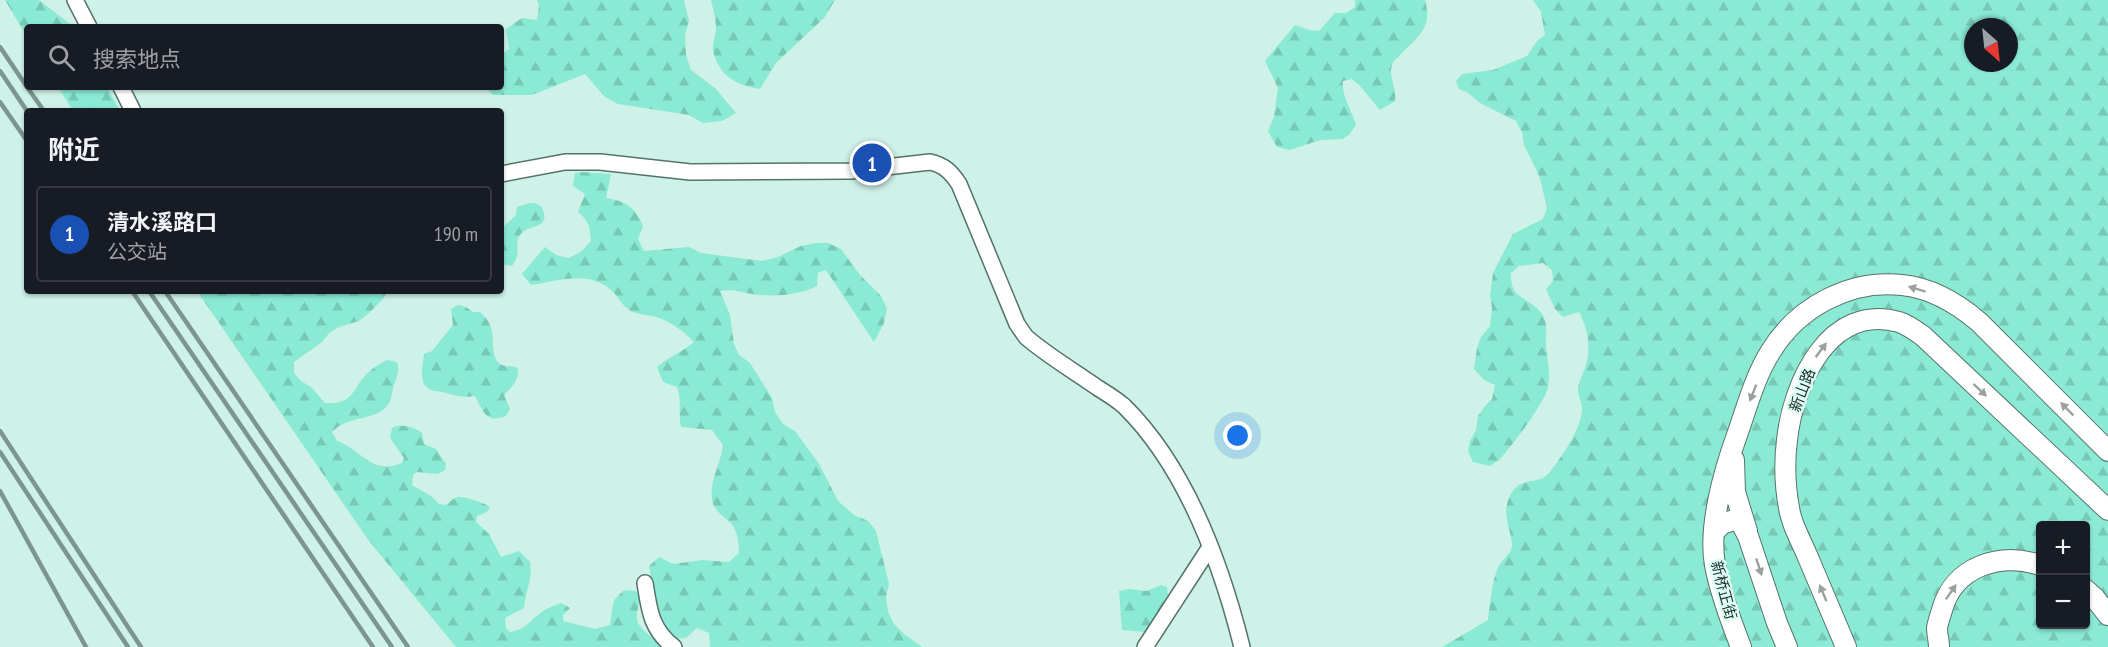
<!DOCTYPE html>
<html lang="zh">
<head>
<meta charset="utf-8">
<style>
	:root { --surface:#171b24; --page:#242831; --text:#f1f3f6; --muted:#9ea1a6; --line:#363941; --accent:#8c9099 }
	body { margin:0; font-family:"PT Sans Narrow","Noto Sans SC",sans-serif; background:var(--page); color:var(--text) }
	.controls { position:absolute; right:18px; bottom:18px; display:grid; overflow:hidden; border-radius:6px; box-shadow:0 2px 4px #0004 }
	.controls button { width:54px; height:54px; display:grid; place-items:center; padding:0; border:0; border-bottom:2px solid var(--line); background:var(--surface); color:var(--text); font:30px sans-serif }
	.compass { position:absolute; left:1964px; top:18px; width:54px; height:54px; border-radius:50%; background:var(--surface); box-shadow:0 2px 4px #0004; rotate:153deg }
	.you { position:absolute; left:1238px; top:436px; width:21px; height:21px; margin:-15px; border:4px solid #fff; border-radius:50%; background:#1a73e8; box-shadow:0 0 0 9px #1a73e833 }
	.badge { display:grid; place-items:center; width:39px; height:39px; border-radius:50%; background:var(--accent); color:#fff; font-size:20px; font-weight:700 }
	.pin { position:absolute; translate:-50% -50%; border:3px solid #fff; box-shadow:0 2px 6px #0006 }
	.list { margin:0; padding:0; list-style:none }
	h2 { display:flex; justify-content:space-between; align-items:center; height:78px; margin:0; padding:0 24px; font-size:26px }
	h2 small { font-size:20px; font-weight:400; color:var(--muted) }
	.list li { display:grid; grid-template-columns:39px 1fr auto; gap:18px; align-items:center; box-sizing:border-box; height:96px; margin:0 12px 12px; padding:0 12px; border:2px solid var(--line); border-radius:6px }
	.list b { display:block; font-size:22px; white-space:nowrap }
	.list p { margin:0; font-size:20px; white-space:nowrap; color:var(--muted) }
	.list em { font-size:20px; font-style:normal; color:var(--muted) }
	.icon { flex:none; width:33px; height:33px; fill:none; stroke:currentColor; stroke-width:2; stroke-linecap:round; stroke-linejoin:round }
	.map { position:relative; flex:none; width:2108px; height:647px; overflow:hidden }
	.search { position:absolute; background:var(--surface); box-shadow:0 2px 4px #0004; left:24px; top:24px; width:480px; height:66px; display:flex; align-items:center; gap:15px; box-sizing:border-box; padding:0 21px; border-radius:6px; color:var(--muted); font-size:22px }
	.panel { position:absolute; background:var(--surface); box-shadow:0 2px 4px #0004; left:24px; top:108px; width:480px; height:186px; border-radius:6px }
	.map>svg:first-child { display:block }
	.forest { fill:url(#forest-firs); fill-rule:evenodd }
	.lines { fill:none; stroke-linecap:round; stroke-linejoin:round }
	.minor-casing { stroke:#54736b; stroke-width:18 }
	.major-casing { stroke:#54736b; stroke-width:22 }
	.minor { stroke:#fff; stroke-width:15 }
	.major { stroke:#fff; stroke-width:20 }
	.rail { stroke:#7c958f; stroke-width:4.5 }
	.oneway { fill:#9ba1a0 }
	.labels { text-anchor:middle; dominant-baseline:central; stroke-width:5; stroke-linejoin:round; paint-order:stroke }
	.street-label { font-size:15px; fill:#212e2b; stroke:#dcfef5 }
</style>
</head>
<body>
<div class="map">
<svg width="2108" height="647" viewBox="0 0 2108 647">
	<defs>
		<pattern id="forest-firs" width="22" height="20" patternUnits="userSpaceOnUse" patternTransform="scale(1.5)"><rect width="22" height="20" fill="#8aead4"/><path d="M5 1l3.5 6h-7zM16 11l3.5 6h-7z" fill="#77c9b6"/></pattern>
	</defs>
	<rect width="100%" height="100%" fill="#cef1e8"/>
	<!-- forest -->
	<g class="forest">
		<path d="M 5,0 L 39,0 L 74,27 L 27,27 L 27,37 Z"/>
		<path d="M 537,0 L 684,0 L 689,21 L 685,35 L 686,55 L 691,70 L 715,88 L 736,113 L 722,121 L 703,123 L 689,115 L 618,104 L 605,97 L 585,74 L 532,95 L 493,95 L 486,87 L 501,87 L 501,55 L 509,49 L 506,29 L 522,18 L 537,20 L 539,5 Z"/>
		<path d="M 711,0 L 835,0 L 824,18 L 776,63 L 760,89 C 736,85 720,77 713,51 C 712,44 716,35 716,28 C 716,18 713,9 711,0 Z"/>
		<path d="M 1355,0 L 1425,0 C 1433,28 1418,37 1400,55 C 1397,59 1393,60 1392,65 C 1388,77 1397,87 1395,101 L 1380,110 L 1360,86 L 1352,79 L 1343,81 C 1341,95 1352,111 1356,125 L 1349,135 L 1342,139 L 1320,140 L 1290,150 L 1277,147 L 1268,131 L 1274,117 L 1278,88 L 1265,61 L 1295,25 L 1309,30 L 1319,31 L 1335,13 L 1346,13 L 1355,7 Z"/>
		<path d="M 1533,0 L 2108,0 L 2108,647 L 1442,647 L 1488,620 C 1490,604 1492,579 1499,566 C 1503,558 1513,553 1512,543 C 1510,527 1502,514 1509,498 C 1519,474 1537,487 1549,473 C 1561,458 1582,428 1582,409 C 1582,401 1577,395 1578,387 C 1580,379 1584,372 1586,365 C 1591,347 1588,329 1579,312 L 1563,317 L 1555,309 L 1546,289 L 1553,281 L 1552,270 L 1543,263 L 1519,266 L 1511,273 C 1509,300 1529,296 1542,314 C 1549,325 1545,334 1546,346 C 1547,359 1551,373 1548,387 C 1546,401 1510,449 1499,460 L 1490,466 L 1473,462 L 1468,451 L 1470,441 L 1476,430 L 1478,416 L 1485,406 L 1492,399 L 1495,385 L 1484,380 L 1474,369 L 1477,348 L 1481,337 L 1490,326 L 1492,308 L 1490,296 L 1493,273 L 1513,234 L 1543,219 L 1547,208 L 1540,178 L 1524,145 L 1522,132 L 1516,121 L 1480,103 L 1467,92 L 1459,89 L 1456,81 L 1462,74 L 1493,70 L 1527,56 L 1537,41 L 1545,35 L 1541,12 ZM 1973,27 L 2009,27 L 2009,63 L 1973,63 ZM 2040,526 L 2086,526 L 2086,624 L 2040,624 Z"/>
		<path d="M 58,87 L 107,87 L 120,111 L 73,111 Z"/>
		<path d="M 582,172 L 611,174 L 606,198 C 626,201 636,208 643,226 L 638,239 L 644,251 L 689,247 L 701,253 L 762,261 L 778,257 L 801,246 L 816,243 L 828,243 L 841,249 L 860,275 L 881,296 L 887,309 L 884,323 L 874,342 L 826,270 L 818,273 L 817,286 C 796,296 775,297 752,294 C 741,292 732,289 720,291 L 730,315 L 734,344 L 739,355 L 750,363 L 772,398 L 775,412 L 783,424 L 795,431 L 819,464 L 838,501 L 854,515 L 868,521 L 876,531 L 889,584 L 886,597 L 888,612 L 894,624 L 904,634 L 922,647 L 710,647 L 709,633 L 697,628 L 686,638 L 669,639 L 661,625 L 649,566 L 659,557 L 673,564 L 702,560 L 729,562 L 739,553 C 739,544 738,534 733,526 C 726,517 714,512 712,500 C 709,482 721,463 723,445 L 712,430 L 681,427 C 678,412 682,401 677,387 L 663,382 L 657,367 C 669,357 682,352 694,342 C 683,330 671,322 656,317 C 648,315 641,315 633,312 C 623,308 619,297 611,290 C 588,270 558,281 531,285 L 522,274 L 545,247 L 556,255 L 569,258 L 582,251 L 591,241 C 590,227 589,221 578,212 L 585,194 L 573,186 L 575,173 Z"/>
		<path d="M 530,203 L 535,203 L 542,207 C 552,232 528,222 520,235 C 513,245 523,251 512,266 L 501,264 L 501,229 L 516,215 L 517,207 Z"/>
		<path d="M 197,291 L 387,291 L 384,298 L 369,313 L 359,321 L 339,327 L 329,333 L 322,342 L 294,362 L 294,373 L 301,381 L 311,387 L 325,403 C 346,404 350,398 360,382 C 367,372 376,365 387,360 L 397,362 C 400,374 397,374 394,385 C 392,391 392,397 389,403 C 378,422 349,414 332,432 L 337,441 C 361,449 372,476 402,463 L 404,458 L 390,438 L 392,428 C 400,423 415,427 422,433 L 424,444 L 436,449 L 446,464 L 445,470 L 438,474 L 417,472 L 413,475 L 412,485 L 431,496 L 439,504 L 446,505 C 450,502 453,498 458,497 C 464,496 485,503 490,507 L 487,512 L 477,516 L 476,522 L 489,534 L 501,557 L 519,551 L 530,562 C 533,579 525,592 524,608 L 505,618 L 506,628 L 510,632 C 526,629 528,623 539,614 C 545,609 554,606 561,603 L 570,608 L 563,615 L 563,621 L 595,629 L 610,625 L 613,604 L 615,599 L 623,591 C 652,586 634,610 637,620 C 640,631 657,640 665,647 L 456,647 L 369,541 Z"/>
		<path d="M 458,305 L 466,307 L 473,312 L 480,312 C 502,330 486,353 500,364 C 506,368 512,365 518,368 C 519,380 512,387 504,395 L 510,409 L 506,416 C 486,424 483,411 475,396 C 464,398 456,396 446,393 C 441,391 436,392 431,390 C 417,383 423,366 424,354 L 432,351 L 453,325 L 451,309 Z"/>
		<path d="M 1161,585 L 1167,587 L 1168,596 L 1145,632 L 1122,630 L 1119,591 L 1129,589 L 1147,591 Z"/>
	</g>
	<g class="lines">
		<defs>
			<g id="minor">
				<path d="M 75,0 L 89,27"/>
				<path d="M 121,87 L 133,111"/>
				<path d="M 501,174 L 565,162 L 600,162 L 690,172 L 851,171 L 930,162 C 944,165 951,172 959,184 L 1017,324 L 1026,337 C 1048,356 1074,371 1098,388 C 1106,393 1116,399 1124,406 C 1187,468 1221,563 1242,647"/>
				<path d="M 645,583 C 649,609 651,630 674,647"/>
				<path d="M 1145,647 L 1210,547"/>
			</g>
			<g id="major">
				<path d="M 1734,460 L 1735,492 L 1747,531"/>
				<path d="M 1714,532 L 1722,524 L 1734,520 L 1741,523 L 1748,536 L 1777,623 L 1787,647"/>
				<path d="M 2086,590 L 2094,597 L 2108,615"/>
				<path d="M 1741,647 C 1732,624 1719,588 1715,565 C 1708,527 1724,471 1737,435 C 1747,407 1755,376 1771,351 C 1798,307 1850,279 1902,285 C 1931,288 1958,304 1979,322 L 2108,451"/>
				<path d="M 1846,647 C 1833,616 1820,586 1807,555 C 1801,541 1793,527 1790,513 C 1785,489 1784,464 1787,440 C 1793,384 1829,302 1899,322 C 1908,325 1916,331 1923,336 L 2108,510"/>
				<path d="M 1939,647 C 1939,641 1937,634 1937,628 C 1938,622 1940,616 1942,610 C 1954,566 2000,552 2040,565"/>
			</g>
		</defs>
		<!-- minor casing -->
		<use href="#minor" class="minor-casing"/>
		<!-- major casing -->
		<use href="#major" class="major-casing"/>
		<!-- minor -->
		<use href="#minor" class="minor"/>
		<!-- major -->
		<use href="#major" class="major"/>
		<!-- rail -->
		<g class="rail">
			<path d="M 0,47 L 27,87"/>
			<path d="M 0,71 L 27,111"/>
			<path d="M 27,87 L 44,111"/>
			<path d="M 0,102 L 27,141"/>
			<path d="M 132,291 L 373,647"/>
			<path d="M 149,291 L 392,647"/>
			<path d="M 165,291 L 408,647"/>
			<path d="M 0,431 L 141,647"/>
			<path d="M 0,452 L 128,647"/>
			<path d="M 0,491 L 86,647"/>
		</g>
	</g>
	<!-- one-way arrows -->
	<defs><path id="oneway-solid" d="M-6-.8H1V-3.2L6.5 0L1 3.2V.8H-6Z" transform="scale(1.5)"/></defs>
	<g class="oneway">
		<use href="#oneway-solid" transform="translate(1917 289) rotate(-163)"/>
		<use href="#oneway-solid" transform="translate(1821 350) rotate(-53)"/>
		<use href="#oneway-solid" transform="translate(1980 390) rotate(43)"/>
		<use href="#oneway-solid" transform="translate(1753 393) rotate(111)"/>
		<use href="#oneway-solid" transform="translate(2067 409) rotate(-135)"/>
		<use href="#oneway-solid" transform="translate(1759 567) rotate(72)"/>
		<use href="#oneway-solid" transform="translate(1951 592) rotate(-55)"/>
		<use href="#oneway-solid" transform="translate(1823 593) rotate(-113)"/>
	</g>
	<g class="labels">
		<!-- street labels -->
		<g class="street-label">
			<text transform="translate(1802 390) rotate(-69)">新山路</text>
			<text transform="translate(1724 590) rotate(75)">新桥正街</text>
		</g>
	</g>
</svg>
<div class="controls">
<button>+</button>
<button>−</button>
</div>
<svg class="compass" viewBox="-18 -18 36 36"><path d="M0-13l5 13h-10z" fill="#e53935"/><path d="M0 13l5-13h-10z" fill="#9ea1a6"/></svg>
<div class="you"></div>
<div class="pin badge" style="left:872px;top:163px;background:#1a4fb4">1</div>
<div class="search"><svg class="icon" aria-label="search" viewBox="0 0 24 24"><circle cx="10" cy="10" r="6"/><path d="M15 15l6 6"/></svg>搜索地点</div>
<section class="panel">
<h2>附近<small></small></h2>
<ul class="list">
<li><span class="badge" style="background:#1a4fb4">1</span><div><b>清水溪路口</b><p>公交站</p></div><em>190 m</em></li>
</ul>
</section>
</div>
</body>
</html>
